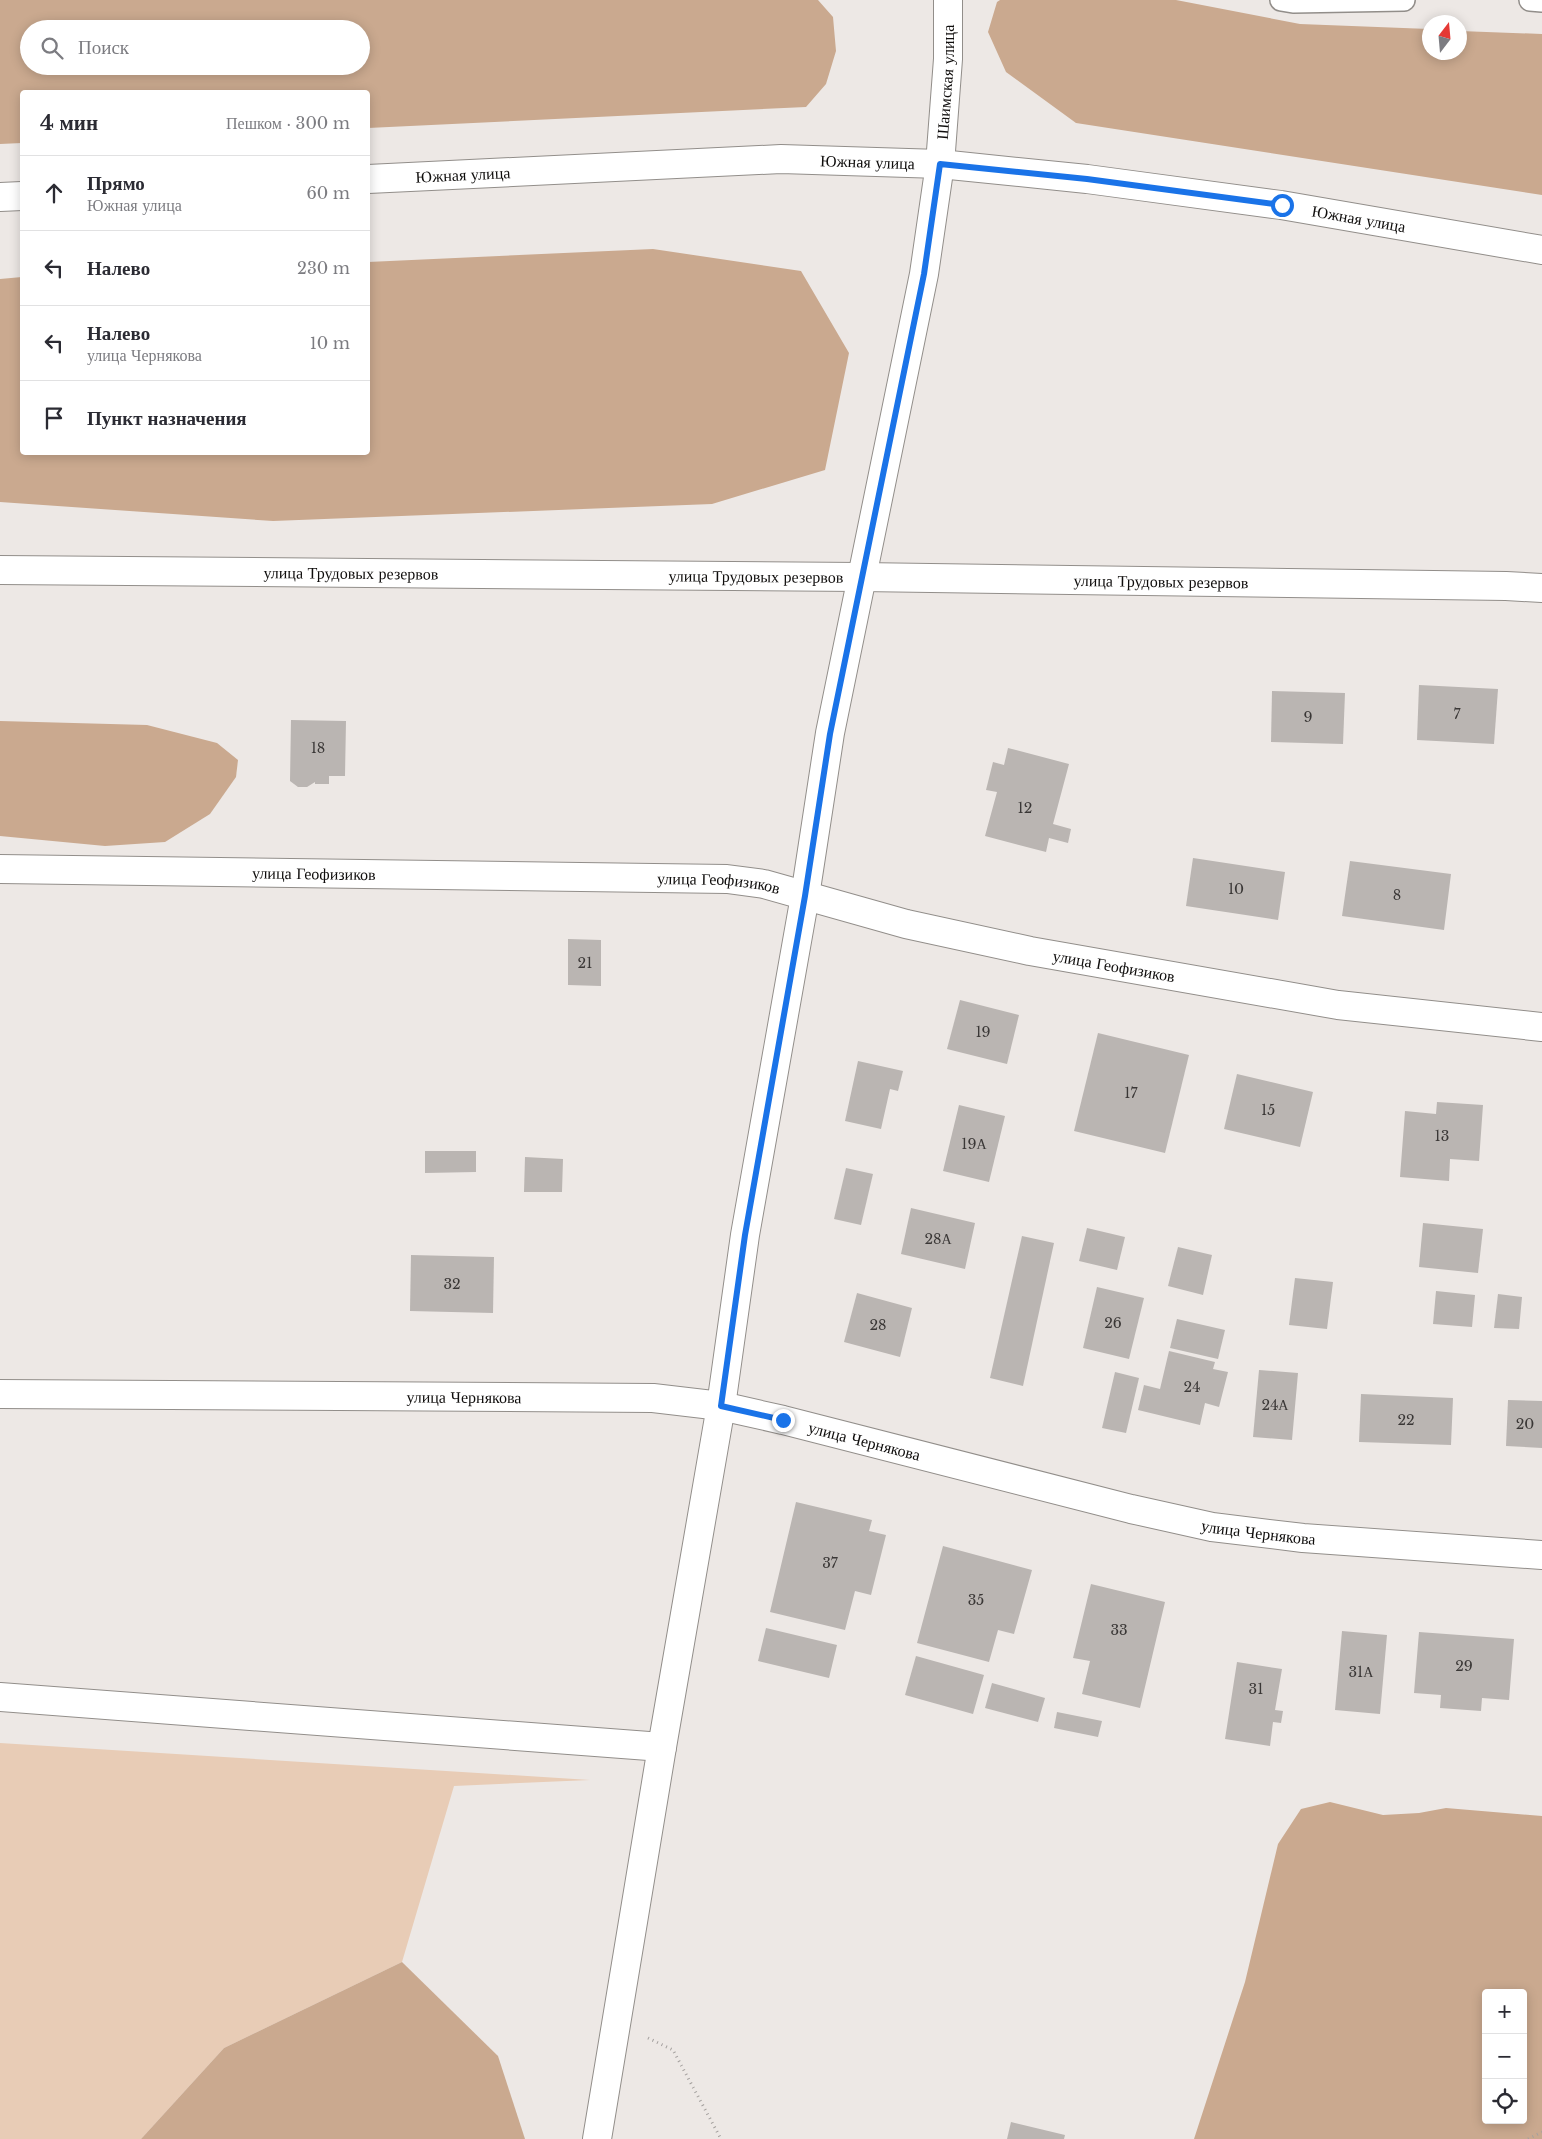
<!DOCTYPE html>
<html lang="ru">
<head>
<meta charset="utf-8">
<style>
	:root { --surface:#fff; --page:#f2f2f3; --text:#2b2b33; --muted:#7c7c81; --line:#e1e1e2 }
	body { margin:0; font-family:"Libre Baskerville",serif; background:var(--page); color:var(--text) }
	.controls { position:absolute; right:15px; bottom:15px; display:grid; overflow:hidden; border-radius:5px; box-shadow:0 2px 12px #0003 }
	.controls button { width:45px; height:45px; display:grid; place-items:center; padding:0; border:0; border-bottom:1px solid var(--line); background:var(--surface); color:var(--text); font:25px sans-serif }
	.compass { position:absolute; left:1422px; top:15px; width:45px; height:45px; border-radius:50%; background:var(--surface); box-shadow:0 2px 12px #0003; rotate:16deg }
	.stop { position:absolute; width:15px; height:15px; margin:-11px; border:4px solid #1a73e8; border-radius:50%; background:#fff }
	.stop.end { background:#1a73e8; border-color:#fff; box-shadow:0 1px 5px #0008 }
	.list { margin:0; padding:0; list-style:none }
	h2 { display:flex; justify-content:space-between; align-items:center; height:65px; margin:0; padding:0 20px; font-size:21px }
	h2 small { font-size:16px; font-weight:400; color:var(--muted) }
	.list li { display:grid; grid-template-columns:32px 1fr auto; gap:15px; align-items:center; box-sizing:border-box; height:75px; padding:0 20px; border-top:1px solid var(--line) }
	.list b { display:block; font-size:19px; white-space:nowrap }
	.list p { margin:0; font-size:16px; white-space:nowrap; color:var(--muted) }
	.list em { font-size:16px; font-style:normal; color:var(--muted) }
	.icon { flex:none; width:28px; height:28px; fill:none; stroke:currentColor; stroke-width:2; stroke-linecap:round; stroke-linejoin:round }
	.map { position:relative; flex:none; width:1542px; height:2139px; overflow:hidden }
	.search { position:absolute; background:var(--surface); box-shadow:0 2px 12px #0003; left:20px; top:20px; width:350px; height:55px; display:flex; align-items:center; gap:12px; box-sizing:border-box; padding:0 18px; border-radius:28px; color:var(--muted); font-size:19px }
	.panel { position:absolute; background:var(--surface); box-shadow:0 2px 12px #0003; left:20px; top:90px; width:350px; height:365px; border-radius:5px }
	.map>svg:first-child { display:block }
	.green { fill:#e8ccb6 }
	.forest { fill:#caa98f; fill-rule:evenodd }
	.building { fill:#bab5b2 }
	.lines { fill:none; stroke-linecap:round; stroke-linejoin:round }
	.lane-casing { stroke:#928e8a; stroke-width:24 }
	.street-casing { stroke:#928e8a; stroke-width:30 }
	.secondary-casing { stroke:#928e8a; stroke-width:30 }
	.path { stroke:#a4a09e; stroke-width:3; stroke-dasharray:1 4; stroke-linecap:butt }
	.lane { stroke:#fff; stroke-width:21 }
	.street { stroke:#fff; stroke-width:28 }
	.secondary { stroke:#fff; stroke-width:28 }
	.route { stroke:#1a73e8; stroke-width:6 }
	.labels { text-anchor:middle; dominant-baseline:central; stroke-width:4.5; stroke-linejoin:round; paint-order:stroke }
	.number-label { font-size:14px; fill:#3a3736 }
	.street-label { font-size:16px; fill:#0f0d0c; stroke:#fff }
</style>
</head>
<body>
<div class="map">
<svg width="1542" height="2139" viewBox="0 0 1542 2139">
	<rect width="100%" height="100%" fill="#ede8e5"/>
	<!-- green -->
	<path class="green" d="M 0,1743 L 590,1780 L 454,1786 L 402,1962 L 224,2048 L 141,2139 L 0,2139 Z"/>
	<!-- forest -->
	<g class="forest">
		<path d="M 0,0 L 818,0 L 833,17 L 836,51 L 826,84 L 806,107 L 368,128 L 368,92 L 22,92 L 22,143 L 0,144 ZM 29,29 L 361,29 L 361,66 L 29,66 Z"/>
		<path d="M 1000,0 L 1176,0 L 1300,24 L 1429,29 L 1430,52 L 1460,52 L 1460,31 L 1542,34 L 1542,195 L 1076,123 L 1006,72 L 988,32 L 997,2 Z"/>
		<path d="M 653,249 L 801,271 L 849,353 L 825,470 L 712,504 L 273,521 L 0,502 L 0,279 L 22,277 L 22,452 L 368,452 L 368,262 Z"/>
		<path d="M 0,721 L 147,725 L 217,743 L 238,760 L 236,777 L 210,814 L 165,842 L 105,846 L 0,836 Z"/>
		<path d="M 1330,1802 L 1383,1815 L 1419,1813 L 1446,1808 L 1542,1816 L 1542,2139 L 1194,2139 L 1245,1982 L 1278,1844 L 1301,1809 ZM 1486,1993 L 1523,1993 L 1523,2120 L 1486,2120 Z"/>
		<path d="M 402,1962 L 498,2056 L 525,2139 L 141,2139 L 224,2048 Z"/>
	</g>
	<!-- building -->
	<g class="building">
		<path d="M 1419,685 L 1498,689 L 1494,744 L 1417,740 Z"/>
		<path d="M 1272,691 L 1345,693 L 1343,744 L 1271,742 Z"/>
		<path d="M 291,720 L 346,721 L 345,776 L 329,776 L 329,784 L 315,784 L 315,782 L 307,787 L 298,787 L 290,781 Z"/>
		<path d="M 1008,748 L 1069,764 L 1053,824 L 1071,829 L 1068,843 L 1049,838 L 1046,852 L 985,836 L 997,792 L 986,790 L 993,762 L 1004,765 Z"/>
		<path d="M 1193,858 L 1285,872 L 1278,920 L 1186,906 Z"/>
		<path d="M 1350,861 L 1451,874 L 1444,930 L 1342,916 Z"/>
		<path d="M 568,939 L 601,940 L 601,986 L 568,985 Z"/>
		<path d="M 960,1000 L 1019,1015 L 1007,1064 L 947,1049 Z"/>
		<path d="M 1098,1033 L 1189,1055 L 1165,1153 L 1074,1131 Z"/>
		<path d="M 858,1061 L 903,1071 L 898,1091 L 890,1089 L 881,1129 L 845,1121 Z"/>
		<path d="M 1237,1074 L 1313,1092 L 1300,1147 L 1224,1129 Z"/>
		<path d="M 1437,1102 L 1483,1105 L 1479,1161 L 1450,1159 L 1449,1181 L 1400,1177 L 1405,1111 L 1436,1114 Z"/>
		<path d="M 959,1105 L 1005,1116 L 989,1182 L 943,1171 Z"/>
		<path d="M 425,1151 L 476,1151 L 476,1172 L 425,1173 Z"/>
		<path d="M 525,1157 L 563,1159 L 562,1192 L 524,1192 Z"/>
		<path d="M 846,1168 L 873,1174 L 861,1225 L 834,1219 Z"/>
		<path d="M 911,1208 L 975,1223 L 965,1269 L 901,1254 Z"/>
		<path d="M 1423,1223 L 1483,1229 L 1478,1273 L 1419,1267 Z"/>
		<path d="M 1087,1228 L 1125,1237 L 1117,1270 L 1079,1261 Z"/>
		<path d="M 1022,1236 L 1054,1243 L 1023,1386 L 990,1378 Z"/>
		<path d="M 1178,1247 L 1212,1255 L 1203,1295 L 1168,1286 Z"/>
		<path d="M 411,1255 L 494,1257 L 493,1313 L 410,1311 Z"/>
		<path d="M 1295,1278 L 1333,1282 L 1327,1329 L 1289,1325 Z"/>
		<path d="M 1097,1287 L 1144,1298 L 1129,1359 L 1083,1348 Z"/>
		<path d="M 1436,1291 L 1475,1295 L 1472,1327 L 1433,1324 Z"/>
		<path d="M 857,1293 L 912,1308 L 900,1357 L 844,1342 Z"/>
		<path d="M 1498,1294 L 1522,1297 L 1519,1329 L 1494,1328 Z"/>
		<path d="M 1177,1319 L 1225,1330 L 1218,1359 L 1170,1348 Z"/>
		<path d="M 1169,1351 L 1215,1362 L 1213,1369 L 1228,1372 L 1219,1407 L 1205,1403 L 1200,1425 L 1138,1410 L 1144,1385 L 1160,1389 Z"/>
		<path d="M 1259,1370 L 1298,1373 L 1292,1440 L 1253,1437 Z"/>
		<path d="M 1115,1372 L 1139,1378 L 1126,1433 L 1102,1428 Z"/>
		<path d="M 1361,1394 L 1453,1398 L 1451,1445 L 1359,1442 Z"/>
		<path d="M 1508,1400 L 1542,1401 L 1542,1448 L 1506,1446 Z"/>
		<path d="M 796,1502 L 872,1520 L 869,1531 L 886,1535 L 871,1595 L 855,1591 L 845,1630 L 770,1612 Z"/>
		<path d="M 943,1546 L 1032,1570 L 1014,1634 L 998,1630 L 989,1662 L 917,1643 Z"/>
		<path d="M 1091,1584 L 1165,1602 L 1140,1708 L 1082,1694 L 1090,1661 L 1073,1658 Z"/>
		<path d="M 766,1628 L 837,1645 L 829,1678 L 758,1661 Z"/>
		<path d="M 1342,1631 L 1387,1635 L 1380,1714 L 1335,1710 Z"/>
		<path d="M 1419,1632 L 1514,1639 L 1509,1700 L 1482,1698 L 1481,1711 L 1440,1708 L 1441,1695 L 1414,1693 Z"/>
		<path d="M 916,1656 L 984,1675 L 973,1714 L 905,1695 Z"/>
		<path d="M 1237,1662 L 1282,1669 L 1275,1710 L 1283,1711 L 1281,1723 L 1273,1722 L 1270,1746 L 1225,1739 Z"/>
		<path d="M 992,1683 L 1045,1698 L 1038,1722 L 985,1708 Z"/>
		<path d="M 1057,1712 L 1102,1721 L 1098,1737 L 1054,1728 Z"/>
		<path d="M 1011,2122 L 1065,2135 L 1064,2139 L 1007,2139 Z"/>
	</g>
	<g class="lines">
		<defs>
			<g id="lane">
				<path d="M 1281,0 L 1293,2 L 1404,0"/>
				<path d="M 1530,0 L 1542,1"/>
			</g>
			<g id="street">
				<path id="s1" d="M 0,570 L 861,577 L 1506,586 L 1542,588"/>
				<path id="s2" d="M 0,869 L 727,879 L 764,884 L 906,924 L 1030,951 L 1338,1005 L 1542,1027"/>
				<path id="s3" d="M 0,1394 L 653,1398 L 721,1406 L 783,1420 L 1131,1509 L 1212,1527 L 1303,1538 L 1542,1555"/>
				<path d="M 0,1697 L 662,1747"/>
				<path d="M 597,2139 L 662,1747 L 721,1406 L 745,1235 L 805,896 L 830,733 L 924,274 L 940,164"/>
			</g>
			<g id="secondary">
				<path id="s4" d="M 940,164 L 948,59 L 948,0"/>
				<path id="s5" d="M 368,179 L 781,159 L 940,164 L 1087,179 L 1281,205 L 1542,250"/>
				<path d="M 0,197 L 22,196"/>
			</g>
		</defs>
		<!-- lane casing -->
		<use href="#lane" class="lane-casing"/>
		<!-- street casing -->
		<use href="#street" class="street-casing"/>
		<!-- secondary casing -->
		<use href="#secondary" class="secondary-casing"/>
		<!-- path -->
		<g class="path">
			<path d="M 648,2038 L 673,2050 L 721,2139"/>
			<path d="M 1528,2139 L 1542,2132"/>
		</g>
		<!-- lane -->
		<use href="#lane" class="lane"/>
		<!-- street -->
		<use href="#street" class="street"/>
		<!-- secondary -->
		<use href="#secondary" class="secondary"/>
	</g>
	<g class="lines">
		<!-- route -->
		<path class="route" d="M 783,1420 L 721,1406 L 745,1235 L 805,896 L 830,734 L 924,274 L 940,164 L 1087,179 L 1282,205"/>
	</g>
	<g class="labels">
		<!-- number labels -->
		<g class="number-label">
			<text x="1457" y="714">7</text>
			<text x="1308" y="717">9</text>
			<text x="318" y="748">18</text>
			<text x="1025" y="808">12</text>
			<text x="1236" y="889">10</text>
			<text x="1397" y="895">8</text>
			<text x="585" y="963">21</text>
			<text x="983" y="1032">19</text>
			<text x="1131" y="1093">17</text>
			<text x="1268" y="1110">15</text>
			<text x="1442" y="1136">13</text>
			<text x="974" y="1144">19А</text>
			<text x="938" y="1239">28А</text>
			<text x="452" y="1284">32</text>
			<text x="1113" y="1323">26</text>
			<text x="878" y="1325">28</text>
			<text x="1192" y="1387">24</text>
			<text x="1275" y="1405">24А</text>
			<text x="1406" y="1420">22</text>
			<text x="1525" y="1424">20</text>
			<text x="830" y="1563">37</text>
			<text x="976" y="1600">35</text>
			<text x="1119" y="1630">33</text>
			<text x="1464" y="1666">29</text>
			<text x="1361" y="1672">31А</text>
			<text x="1256" y="1689">31</text>
		</g>
		<!-- street labels -->
		<g class="street-label">
			<text stroke="none"><textPath href="#s4" startOffset="82">Шаимская улица</textPath></text>
			<text stroke="none"><textPath href="#s5" startOffset="500">Южная улица</textPath></text>
			<text stroke="none"><textPath href="#s5" startOffset="95">Южная улица</textPath></text>
			<text stroke="none"><textPath href="#s5" startOffset="995">Южная улица</textPath></text>
			<text stroke="none"><textPath href="#s1" startOffset="351">улица Трудовых резервов</textPath></text>
			<text stroke="none"><textPath href="#s1" startOffset="756">улица Трудовых резервов</textPath></text>
			<text stroke="none"><textPath href="#s1" startOffset="1161">улица Трудовых резервов</textPath></text>
			<text stroke="none"><textPath href="#s2" startOffset="314">улица Геофизиков</textPath></text>
			<text stroke="none"><textPath href="#s2" startOffset="719">улица Геофизиков</textPath></text>
			<text stroke="none"><textPath href="#s2" startOffset="1124">улица Геофизиков</textPath></text>
			<text stroke="none"><textPath href="#s3" startOffset="464">улица Чернякова</textPath></text>
			<text stroke="none"><textPath href="#s3" startOffset="869">улица Чернякова</textPath></text>
			<text stroke="none"><textPath href="#s3" startOffset="1274">улица Чернякова</textPath></text>
		</g>
	</g>
</svg>
<div class="controls">
<button>+</button>
<button>−</button>
<button><svg class="icon" aria-label="locate" viewBox="0 0 24 24"><circle cx="12" cy="12" r="6"/><path d="M12 2v4M12 18v4M2 12h4M18 12h4"/></svg></button>
</div>
<svg class="compass" viewBox="-18 -18 36 36"><path d="M0-13l5 13h-10z" fill="#e53935"/><path d="M0 13l5-13h-10z" fill="#7c7c81"/></svg>
<div class="stop" style="left:1282px;top:205px"></div>
<div class="stop end" style="left:783px;top:1420px"></div>
<div class="search"><svg class="icon" aria-label="search" viewBox="0 0 24 24"><circle cx="10" cy="10" r="6"/><path d="M15 15l6 6"/></svg>Поиск</div>
<section class="panel">
<h2>4 мин<small>Пешком · 300 m</small></h2>
<ul class="list">
<li><svg class="icon" aria-label="ahead" viewBox="0 0 24 24"><path d="M12 20V5M6 11l6-6 6 6"/></svg><div><b>Прямо</b><p>Южная улица</p></div><em>60 m</em></li>
<li><svg class="icon" aria-label="left" viewBox="0 0 24 24"><path d="M17 20v-9H6M10 6l-5 5 5 5"/></svg><div><b>Налево</b></div><em>230 m</em></li>
<li><svg class="icon" aria-label="left" viewBox="0 0 24 24"><path d="M17 20v-9H6M10 6l-5 5 5 5"/></svg><div><b>Налево</b><p>улица Чернякова</p></div><em>10 m</em></li>
<li><svg class="icon" aria-label="arrive" viewBox="0 0 24 24"><path d="M6 21V4h12l-3 4 3 4H6"/></svg><div><b>Пункт назначения</b></div></li>
</ul>
</section>
</div>
</body>
</html>
